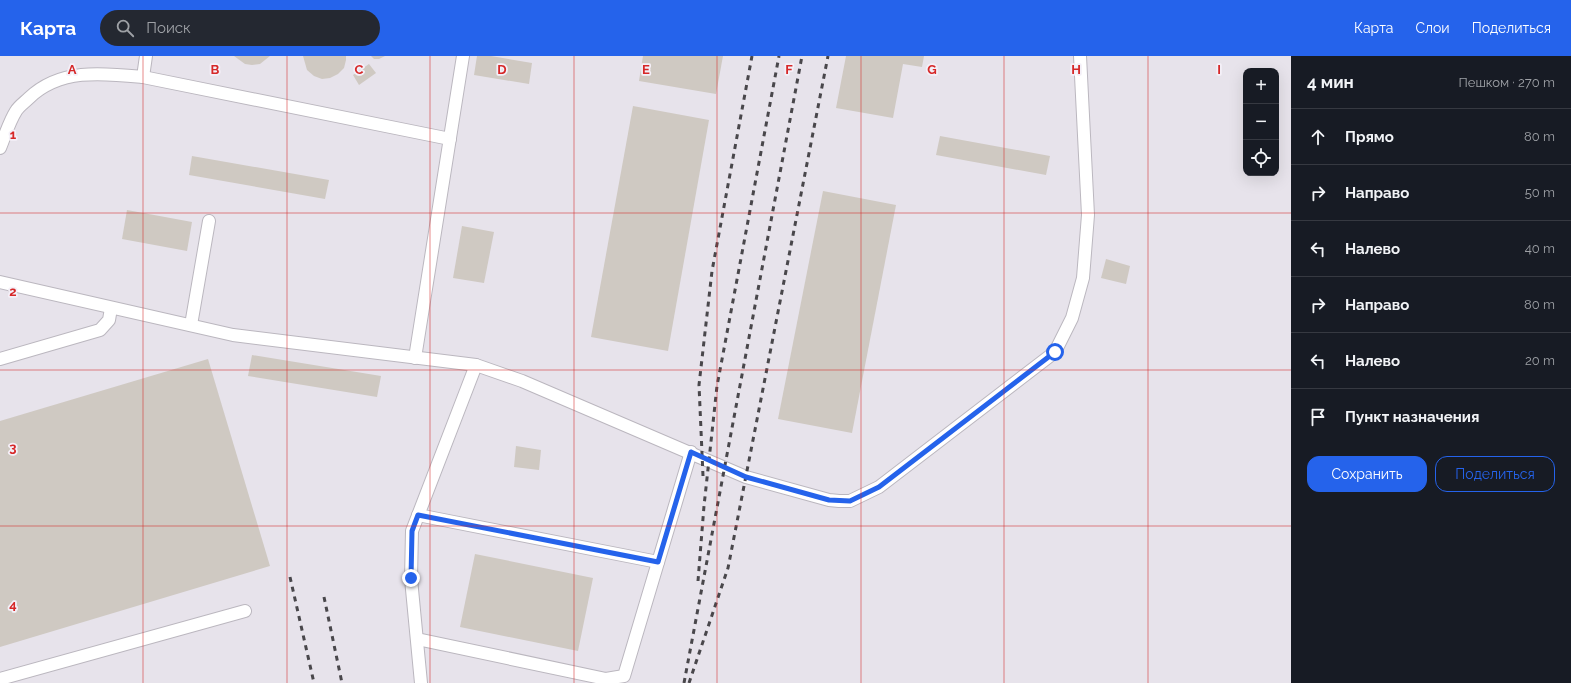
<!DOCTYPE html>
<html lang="ru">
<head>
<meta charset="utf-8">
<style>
	:root { --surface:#171b24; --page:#242831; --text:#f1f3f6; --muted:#9ea1a6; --line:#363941; --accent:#2563eb }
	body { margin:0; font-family:Raleway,sans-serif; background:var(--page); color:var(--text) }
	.controls { position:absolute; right:12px; top:12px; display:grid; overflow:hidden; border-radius:8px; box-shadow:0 4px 16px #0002 }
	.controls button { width:36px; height:36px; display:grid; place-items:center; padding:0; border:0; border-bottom:1px solid var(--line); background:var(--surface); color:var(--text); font:20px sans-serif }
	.stop { position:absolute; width:12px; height:12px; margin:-9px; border:3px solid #2563eb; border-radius:50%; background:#fff }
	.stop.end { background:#2563eb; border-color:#fff; box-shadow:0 1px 4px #0008 }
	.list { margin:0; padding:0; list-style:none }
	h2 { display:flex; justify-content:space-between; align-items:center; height:52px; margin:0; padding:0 16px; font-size:17px }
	h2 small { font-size:13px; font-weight:400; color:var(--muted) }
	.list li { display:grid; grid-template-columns:26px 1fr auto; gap:12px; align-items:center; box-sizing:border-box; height:56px; padding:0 16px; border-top:1px solid var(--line) }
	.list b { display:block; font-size:15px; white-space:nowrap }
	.list em { font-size:13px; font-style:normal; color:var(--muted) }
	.actions { display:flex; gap:8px; padding:12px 16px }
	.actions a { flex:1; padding:9px 0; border:1px solid var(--accent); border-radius:12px; text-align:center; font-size:14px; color:var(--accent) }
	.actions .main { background:var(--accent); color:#fff }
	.icon { flex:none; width:22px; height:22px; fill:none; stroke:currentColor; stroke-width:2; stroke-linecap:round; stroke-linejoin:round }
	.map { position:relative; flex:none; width:1291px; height:627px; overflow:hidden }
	header { display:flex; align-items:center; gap:24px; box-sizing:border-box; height:56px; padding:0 20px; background:var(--accent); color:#fff }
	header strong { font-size:19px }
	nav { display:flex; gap:22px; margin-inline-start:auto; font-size:14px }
	.search { width:280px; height:36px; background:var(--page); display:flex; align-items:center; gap:10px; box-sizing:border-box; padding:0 14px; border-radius:22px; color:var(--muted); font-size:15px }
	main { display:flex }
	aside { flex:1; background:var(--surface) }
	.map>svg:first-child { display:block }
	.building { fill:#cfc9c2 }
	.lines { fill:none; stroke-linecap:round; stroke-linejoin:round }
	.lane-casing { stroke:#bbb7bf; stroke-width:14 }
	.lane { stroke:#fff; stroke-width:12 }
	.rail { stroke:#49474b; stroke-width:3; stroke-dasharray:5 5; stroke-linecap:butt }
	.route { stroke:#2563eb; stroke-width:5 }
	.grid { fill:none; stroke:#d62828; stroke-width:1; stroke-opacity:0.55 }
	.grid-label { font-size:13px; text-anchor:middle; font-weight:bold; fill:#d62828; stroke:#f4f0f8; stroke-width:3.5; stroke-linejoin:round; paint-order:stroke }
</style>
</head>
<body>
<header>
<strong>Карта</strong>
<div class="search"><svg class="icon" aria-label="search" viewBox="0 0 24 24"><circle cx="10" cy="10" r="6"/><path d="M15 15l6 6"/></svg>Поиск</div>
<nav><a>Карта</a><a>Слои</a><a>Поделиться</a></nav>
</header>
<main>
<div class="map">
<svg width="1291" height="627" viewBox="0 0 1291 627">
	<rect width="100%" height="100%" fill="#e7e3eb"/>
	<!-- building -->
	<g class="building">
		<path d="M 234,0 L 270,0 L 260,8 L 252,9 L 245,8 Z"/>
		<path d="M 303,0 L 346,0 L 346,4 L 344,12 L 338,18 L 330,22 L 322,23 L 314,20 L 307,14 Z"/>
		<path d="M 371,0 L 385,0 L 379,3 L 374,3 Z"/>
		<path d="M 477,0 L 491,0 L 532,7 L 529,28 L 474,19 Z"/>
		<path d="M 643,0 L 723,0 L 716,38 L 639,25 Z"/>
		<path d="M 846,0 L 924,0 L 922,11 L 903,8 L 893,62 L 836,52 Z"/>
		<path d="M 369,8 L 376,17 L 359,29 L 353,19 Z"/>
		<path d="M 633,50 L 709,64 L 668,295 L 591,281 Z"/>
		<path d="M 940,80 L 1050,100 L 1046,119 L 936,99 Z"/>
		<path d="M 192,100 L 329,124 L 325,143 L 189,119 Z"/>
		<path d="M 823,135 L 896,149 L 852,377 L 778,363 Z"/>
		<path d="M 127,154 L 192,166 L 187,195 L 122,183 Z"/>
		<path d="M 462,170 L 494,176 L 484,227 L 453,222 Z"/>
		<path d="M 1106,203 L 1130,210 L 1126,228 L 1101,222 Z"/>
		<path d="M 252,299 L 381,320 L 377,341 L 248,320 Z"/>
		<path d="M 208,303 L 270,510 L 0,591 L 0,365 Z"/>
		<path d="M 516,390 L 541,394 L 539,414 L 514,411 Z"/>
		<path d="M 475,498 L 593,522 L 578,595 L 460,571 Z"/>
	</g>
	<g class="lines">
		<defs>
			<g id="lane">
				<path d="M 143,21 L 146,0"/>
				<path d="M 0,92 C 5,80 9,66 16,55 C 19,50 25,46 29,42 C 60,12 103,17 143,21 L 450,83"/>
				<path d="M 0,226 L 233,279 L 476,309 L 522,325 L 746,421 L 829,444 L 839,445 L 850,445 L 879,431 L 1055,296 L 1072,262 L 1083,222 L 1088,159 L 1080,0"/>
				<path d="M 191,269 L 209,165"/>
				<path d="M 415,302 L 463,0"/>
				<path d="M 0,303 L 100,274 L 109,264 L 111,252"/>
				<path d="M 418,459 L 658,506"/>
				<path d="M 417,583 L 606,623 L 624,620 L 691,396"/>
				<path d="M 0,623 L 245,555"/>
				<path d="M 421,627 L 411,523 L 412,475 L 476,309"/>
			</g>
		</defs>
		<!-- lane casing -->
		<use href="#lane" class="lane-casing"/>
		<!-- lane -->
		<use href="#lane" class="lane"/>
		<!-- rail -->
		<g class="rail">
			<path d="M 703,420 L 699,329 L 712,215 L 752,0"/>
			<path d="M 290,521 L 314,627"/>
			<path d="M 698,525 L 704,450 L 717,330 L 779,0"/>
			<path d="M 324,541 L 342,627"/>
			<path d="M 684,627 L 802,0"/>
			<path d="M 689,627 L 728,512 L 828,0"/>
		</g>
	</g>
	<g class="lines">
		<!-- route -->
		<path class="route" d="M 411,522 L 412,475 L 418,459 L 658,506 L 691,396 L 746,421 L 829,444 L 850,445 L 879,431 L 1055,296"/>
	</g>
	<!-- grid -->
	<path class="grid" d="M 143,0 L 143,627M 287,0 L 287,627M 430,0 L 430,627M 574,0 L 574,627M 717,0 L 717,627M 861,0 L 861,627M 1004,0 L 1004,627M 1148,0 L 1148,627M 0,157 L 1291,157M 0,314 L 1291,314M 0,470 L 1291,470"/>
	<g class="grid-label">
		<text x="72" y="18">A</text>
		<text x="215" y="18">B</text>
		<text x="359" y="18">C</text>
		<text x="502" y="18">D</text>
		<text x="646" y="18">E</text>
		<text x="789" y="18">F</text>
		<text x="932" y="18">G</text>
		<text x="1076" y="18">H</text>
		<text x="1219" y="18">I</text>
		<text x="13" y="83">1</text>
		<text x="13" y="240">2</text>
		<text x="13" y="396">3</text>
		<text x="13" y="553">4</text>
	</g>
</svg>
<div class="controls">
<button>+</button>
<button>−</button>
<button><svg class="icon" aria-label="locate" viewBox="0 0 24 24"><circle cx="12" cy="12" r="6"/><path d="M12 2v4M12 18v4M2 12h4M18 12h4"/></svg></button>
</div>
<div class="stop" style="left:1055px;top:296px"></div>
<div class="stop end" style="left:411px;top:522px"></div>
</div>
<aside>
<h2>4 мин<small>Пешком · 270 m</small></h2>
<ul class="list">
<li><svg class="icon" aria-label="ahead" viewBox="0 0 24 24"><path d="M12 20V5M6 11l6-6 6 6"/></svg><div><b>Прямо</b></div><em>80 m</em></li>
<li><svg class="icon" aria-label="right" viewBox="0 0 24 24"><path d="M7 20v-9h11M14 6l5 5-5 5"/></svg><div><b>Направо</b></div><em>50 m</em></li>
<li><svg class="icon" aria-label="left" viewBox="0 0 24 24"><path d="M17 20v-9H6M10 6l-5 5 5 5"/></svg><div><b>Налево</b></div><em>40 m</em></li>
<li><svg class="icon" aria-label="right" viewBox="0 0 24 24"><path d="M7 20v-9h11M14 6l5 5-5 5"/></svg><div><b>Направо</b></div><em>80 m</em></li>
<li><svg class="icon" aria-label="left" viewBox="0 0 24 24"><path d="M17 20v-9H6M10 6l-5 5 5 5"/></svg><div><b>Налево</b></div><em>20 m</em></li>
<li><svg class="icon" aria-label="arrive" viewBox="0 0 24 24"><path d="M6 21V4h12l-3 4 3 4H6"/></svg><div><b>Пункт назначения</b></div></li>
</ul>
<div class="actions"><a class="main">Сохранить</a><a>Поделиться</a></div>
</aside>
</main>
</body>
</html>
